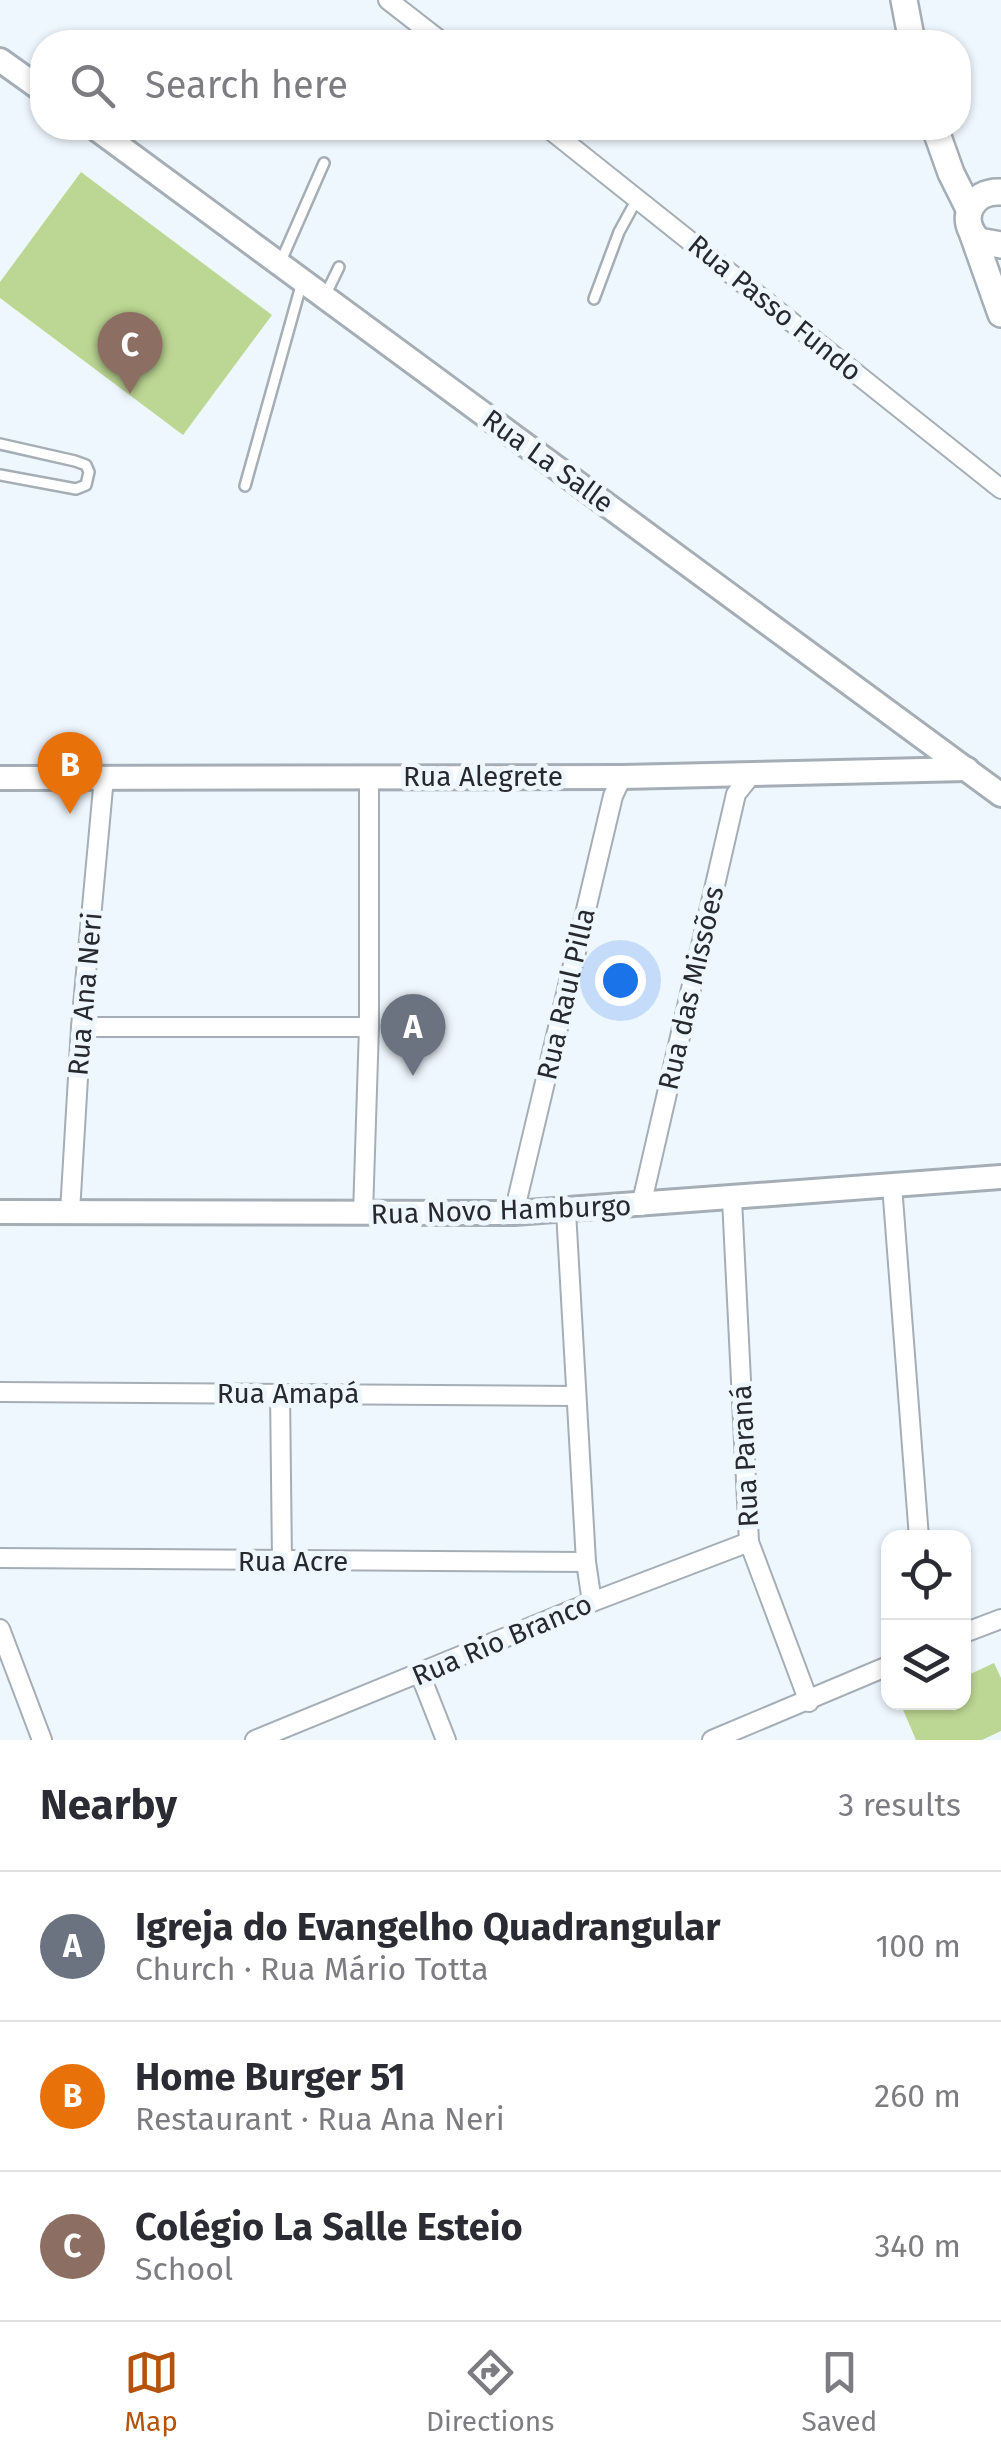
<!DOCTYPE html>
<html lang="en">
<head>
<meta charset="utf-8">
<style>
	:root { --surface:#fff; --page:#f2f2f3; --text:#2b2b33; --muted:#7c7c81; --line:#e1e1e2; --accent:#b45309 }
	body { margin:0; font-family:"Fira Sans",sans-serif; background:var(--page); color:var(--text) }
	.controls { position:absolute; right:30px; bottom:30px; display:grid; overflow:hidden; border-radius:20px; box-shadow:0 2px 8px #0004 }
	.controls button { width:90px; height:90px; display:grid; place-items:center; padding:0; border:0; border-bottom:2px solid var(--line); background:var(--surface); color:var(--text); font:50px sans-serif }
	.you { position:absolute; left:620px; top:980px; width:35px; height:35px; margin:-25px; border:8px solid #fff; border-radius:50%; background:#1a73e8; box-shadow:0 0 0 15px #1a73e833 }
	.badge { display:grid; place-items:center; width:65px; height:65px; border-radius:50%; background:var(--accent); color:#fff; font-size:32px; font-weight:700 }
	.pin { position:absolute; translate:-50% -82px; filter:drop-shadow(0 2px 5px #0008) }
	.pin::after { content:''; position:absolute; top:52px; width:35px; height:30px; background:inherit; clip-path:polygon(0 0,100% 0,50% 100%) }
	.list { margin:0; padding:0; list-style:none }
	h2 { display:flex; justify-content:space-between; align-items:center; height:130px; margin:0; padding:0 40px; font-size:42px }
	h2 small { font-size:32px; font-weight:400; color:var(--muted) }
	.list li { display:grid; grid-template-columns:65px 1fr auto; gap:30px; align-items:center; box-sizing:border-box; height:150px; padding:0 40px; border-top:2px solid var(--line) }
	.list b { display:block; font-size:38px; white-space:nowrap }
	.list p { margin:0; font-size:32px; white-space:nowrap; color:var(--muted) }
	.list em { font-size:32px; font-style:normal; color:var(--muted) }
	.icon { flex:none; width:55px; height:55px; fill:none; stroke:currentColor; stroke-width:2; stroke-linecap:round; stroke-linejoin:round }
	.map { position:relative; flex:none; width:1001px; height:1740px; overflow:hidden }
	.search { position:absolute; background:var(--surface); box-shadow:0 2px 8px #0004; left:30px; right:30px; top:30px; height:110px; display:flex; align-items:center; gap:25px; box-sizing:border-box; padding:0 35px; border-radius:40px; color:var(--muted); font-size:38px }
	.sheet { height:580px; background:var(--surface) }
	nav { display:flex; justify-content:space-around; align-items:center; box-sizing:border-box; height:140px; border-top:2px solid var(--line); background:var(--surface); font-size:28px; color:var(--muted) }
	nav a { display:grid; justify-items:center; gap:5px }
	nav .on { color:var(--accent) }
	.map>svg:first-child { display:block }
	.green { fill:#bcd693 }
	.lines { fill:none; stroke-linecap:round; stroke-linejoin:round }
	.service-casing { stroke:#a5aeb7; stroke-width:14 }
	.minor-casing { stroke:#a5aeb7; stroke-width:22 }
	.tertiary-casing { stroke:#a5aeb7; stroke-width:28 }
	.secondary-casing { stroke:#a5aeb7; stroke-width:30 }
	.service { stroke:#fff; stroke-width:9 }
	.minor { stroke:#fff; stroke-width:18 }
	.tertiary { stroke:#fff; stroke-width:22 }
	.secondary { stroke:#fff; stroke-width:25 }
	.labels { text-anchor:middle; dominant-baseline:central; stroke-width:10; stroke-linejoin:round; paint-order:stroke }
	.street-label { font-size:28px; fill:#26292d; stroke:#eff7fe }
</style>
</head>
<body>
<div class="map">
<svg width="1001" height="1740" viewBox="0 0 1001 1740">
	<rect width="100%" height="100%" fill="#eff7fe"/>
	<!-- green -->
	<g class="green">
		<path d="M 81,172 L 272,315 L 183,435 L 0,298 L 0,282 Z"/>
		<path d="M 994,1663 L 1001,1678 L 1001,1731 L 982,1740 L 916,1740 L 901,1705 L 907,1702 L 964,1702 L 964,1677 Z"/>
	</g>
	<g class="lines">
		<defs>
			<g id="service">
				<path d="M 281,261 L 324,163"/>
				<path d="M 325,296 L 339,267"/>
				<path d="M 594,299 L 619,232 L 637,199"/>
				<path d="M 0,444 L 75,461 L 86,465 L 89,472 L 86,485 L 76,489 L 0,475"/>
				<path d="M 245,486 L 302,282"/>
			</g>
			<g id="minor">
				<path d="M 388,0 L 442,42"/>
				<path d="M 548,128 L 1001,489"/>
				<path d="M 81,1027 L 369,1027"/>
				<path d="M 892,1185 L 919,1538"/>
				<path d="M 732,1199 L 749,1542 L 809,1702"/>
				<path d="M 641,1206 L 736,794 L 752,774"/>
				<path d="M 566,1211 L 586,1562 L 592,1602"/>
				<path d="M 70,1212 L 81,1027 L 104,777"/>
				<path d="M 514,1213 L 613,796 L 622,777"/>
				<path d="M 363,1214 L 369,1027 L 369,776"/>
				<path d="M 0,1392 L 576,1396"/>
				<path d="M 280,1392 L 282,1561"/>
				<path d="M 0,1558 L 586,1562"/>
				<path d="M 0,1629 L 42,1740"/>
				<path d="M 964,1633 L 1001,1619"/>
				<path d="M 420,1674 L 446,1740"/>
				<path d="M 255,1740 L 592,1602 L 749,1542"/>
				<path d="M 712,1740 L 888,1666"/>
			</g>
			<g id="tertiary">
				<path d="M 0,60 L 42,90"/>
				<path d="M 95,128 L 1001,795"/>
				<path d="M 0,778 L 622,777 L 967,769"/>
				<path d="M 0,1212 L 514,1213 L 1001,1177"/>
			</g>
			<g id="secondary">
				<path d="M 904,0 L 912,42"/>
				<path d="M 935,128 L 951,173 L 969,209"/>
				<path d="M 1001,192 C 971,190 957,220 979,241 L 1001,245"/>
				<path d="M 973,235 L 1001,314"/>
			</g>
		</defs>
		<!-- service casing -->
		<use href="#service" class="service-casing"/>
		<!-- minor casing -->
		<use href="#minor" class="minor-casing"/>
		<!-- tertiary casing -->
		<use href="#tertiary" class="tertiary-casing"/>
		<!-- secondary casing -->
		<use href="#secondary" class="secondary-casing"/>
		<!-- service -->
		<use href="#service" class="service"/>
		<!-- minor -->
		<use href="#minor" class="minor"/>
		<!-- tertiary -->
		<use href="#tertiary" class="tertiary"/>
		<!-- secondary -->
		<use href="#secondary" class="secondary"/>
	</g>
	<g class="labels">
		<!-- street labels -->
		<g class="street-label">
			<text transform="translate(775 308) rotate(39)">Rua Passo Fundo</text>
			<text transform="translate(548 461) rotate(36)">Rua La Salle</text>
			<text x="483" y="776">Rua Alegrete</text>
			<text transform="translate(691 988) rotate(-77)">Rua das Missões</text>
			<text transform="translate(85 994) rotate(-85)">Rua Ana Neri</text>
			<text transform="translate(566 994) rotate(-77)">Rua Raul Pilla</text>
			<text transform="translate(501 1210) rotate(-2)">Rua Novo Hamburgo</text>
			<text x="288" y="1393">Rua Amapá</text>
			<text transform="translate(745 1456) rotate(-93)">Rua Paraná</text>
			<text x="293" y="1561">Rua Acre</text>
			<text transform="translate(502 1640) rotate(-23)">Rua Rio Branco</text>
		</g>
	</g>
</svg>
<div class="controls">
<button><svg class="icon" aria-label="locate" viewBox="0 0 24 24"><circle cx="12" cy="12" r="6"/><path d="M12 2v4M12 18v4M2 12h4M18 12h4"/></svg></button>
<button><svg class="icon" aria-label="layers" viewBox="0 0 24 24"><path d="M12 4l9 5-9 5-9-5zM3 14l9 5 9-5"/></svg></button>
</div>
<div class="you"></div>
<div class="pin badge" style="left:413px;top:1076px;background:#6b7280">A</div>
<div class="pin badge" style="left:70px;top:814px;background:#e8710a">B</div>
<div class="pin badge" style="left:130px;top:394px;background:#8d6e63">C</div>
<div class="search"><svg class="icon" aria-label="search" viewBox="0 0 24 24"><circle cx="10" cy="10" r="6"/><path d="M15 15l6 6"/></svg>Search here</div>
</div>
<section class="sheet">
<h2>Nearby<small>3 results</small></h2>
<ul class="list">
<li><span class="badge" style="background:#6b7280">A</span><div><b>Igreja do Evangelho Quadrangular</b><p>Church · Rua Mário Totta</p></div><em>100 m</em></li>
<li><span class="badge" style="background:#e8710a">B</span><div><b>Home Burger 51</b><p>Restaurant · Rua Ana Neri</p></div><em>260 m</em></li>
<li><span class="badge" style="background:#8d6e63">C</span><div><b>Colégio La Salle Esteio</b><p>School</p></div><em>340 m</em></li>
</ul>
</section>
<nav>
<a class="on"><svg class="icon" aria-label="map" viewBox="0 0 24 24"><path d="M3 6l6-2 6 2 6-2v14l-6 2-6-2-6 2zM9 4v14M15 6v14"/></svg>Map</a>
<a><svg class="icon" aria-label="directions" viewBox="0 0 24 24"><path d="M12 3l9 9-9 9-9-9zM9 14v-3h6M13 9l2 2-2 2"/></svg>Directions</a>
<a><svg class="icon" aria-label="saved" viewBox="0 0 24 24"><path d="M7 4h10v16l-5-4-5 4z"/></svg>Saved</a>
</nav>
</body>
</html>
